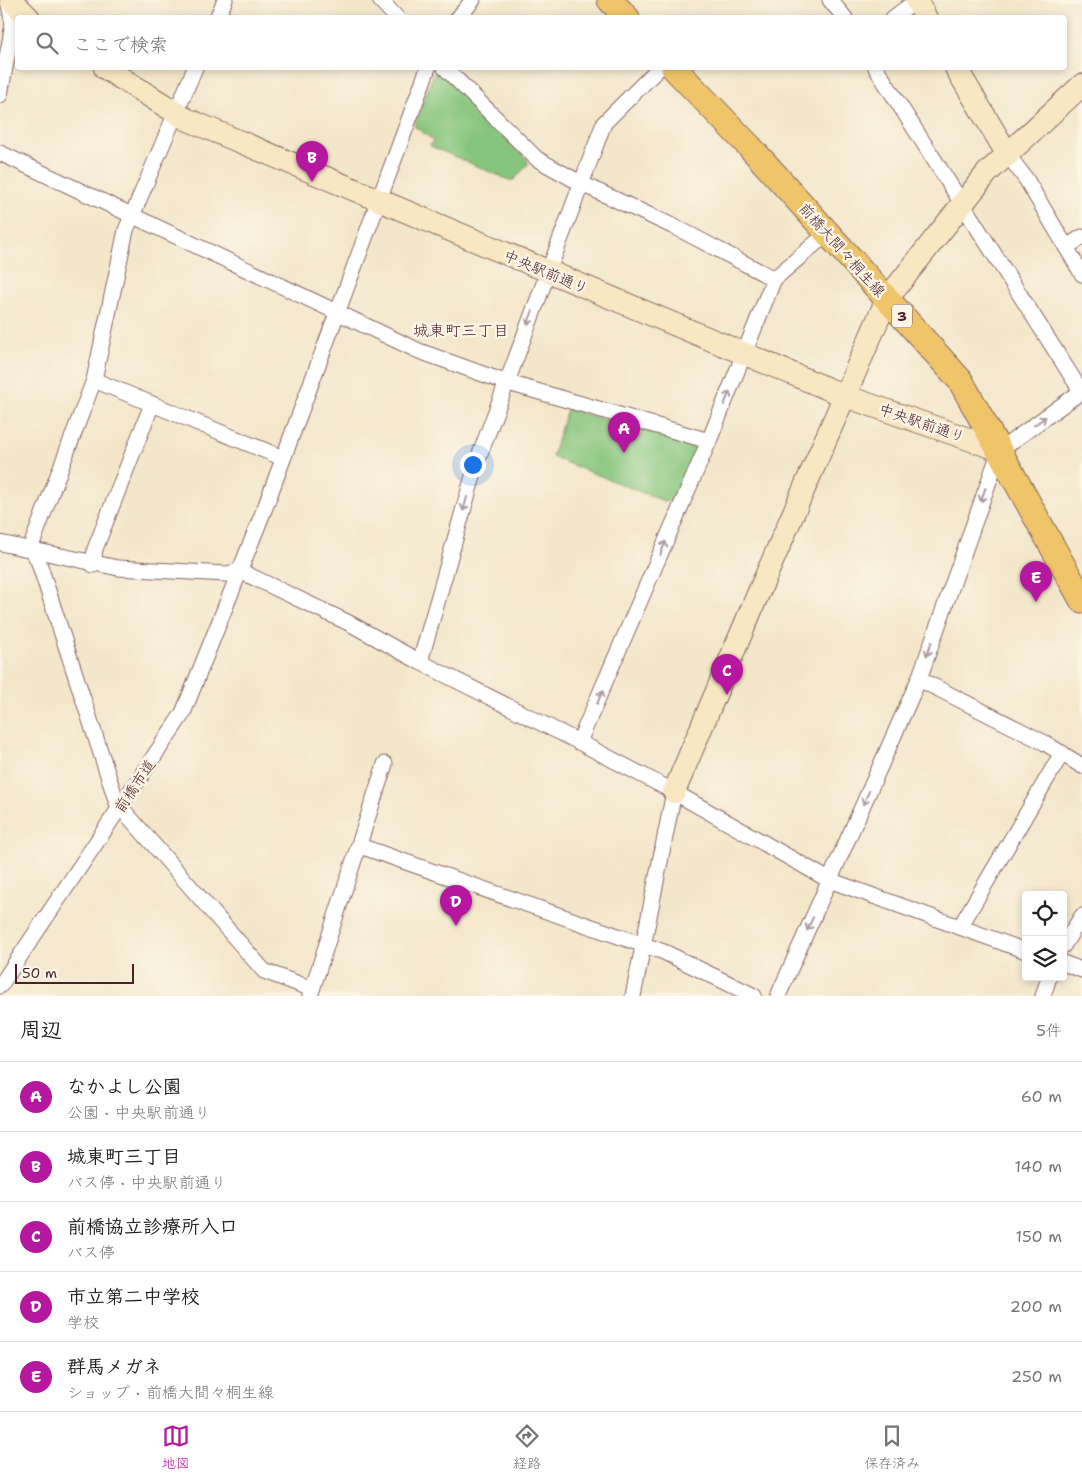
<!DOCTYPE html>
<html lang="ja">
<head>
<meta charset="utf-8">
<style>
	:root { --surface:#fff; --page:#f2f2f2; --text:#202124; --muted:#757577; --line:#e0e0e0; --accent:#b5179e }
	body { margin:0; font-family:"Shantell Sans","Klee One",sans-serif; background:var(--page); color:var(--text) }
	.controls { position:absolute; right:15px; bottom:15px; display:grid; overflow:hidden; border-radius:5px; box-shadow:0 2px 8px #0003 }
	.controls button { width:45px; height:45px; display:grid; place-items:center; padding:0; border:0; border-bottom:1px solid var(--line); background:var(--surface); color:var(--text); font:25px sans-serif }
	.scale { position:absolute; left:15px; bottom:12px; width:119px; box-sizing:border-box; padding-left:5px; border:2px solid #4a1f2b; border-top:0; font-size:14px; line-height:18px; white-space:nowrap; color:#4a1f2b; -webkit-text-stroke:4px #fcf5e5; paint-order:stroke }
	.you { position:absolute; left:472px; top:464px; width:18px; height:18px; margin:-12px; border:4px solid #fff; border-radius:50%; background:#1a73e8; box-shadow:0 0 0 8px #1a73e833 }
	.badge { display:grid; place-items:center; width:32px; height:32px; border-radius:50%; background:var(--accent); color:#fff; font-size:16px; font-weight:700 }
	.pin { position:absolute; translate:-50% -41px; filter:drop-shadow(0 1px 2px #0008) }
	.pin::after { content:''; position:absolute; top:26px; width:18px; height:15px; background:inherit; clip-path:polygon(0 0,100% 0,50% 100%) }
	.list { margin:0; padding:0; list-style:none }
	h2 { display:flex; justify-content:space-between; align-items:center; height:65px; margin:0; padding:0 20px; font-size:21px }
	h2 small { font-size:16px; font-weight:400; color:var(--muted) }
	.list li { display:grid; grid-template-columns:32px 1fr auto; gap:15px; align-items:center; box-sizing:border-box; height:70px; padding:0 20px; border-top:1px solid var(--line) }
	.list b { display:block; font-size:19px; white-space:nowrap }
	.list p { margin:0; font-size:16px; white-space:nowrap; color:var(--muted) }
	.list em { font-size:16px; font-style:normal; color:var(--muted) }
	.icon { flex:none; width:28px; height:28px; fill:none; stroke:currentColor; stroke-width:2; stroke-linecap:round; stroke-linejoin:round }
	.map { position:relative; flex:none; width:1082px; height:996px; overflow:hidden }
	.search { position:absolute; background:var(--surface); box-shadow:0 2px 8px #0003; left:15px; right:15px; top:15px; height:55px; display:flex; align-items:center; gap:12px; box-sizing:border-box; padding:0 18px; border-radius:5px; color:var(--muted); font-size:19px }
	.sheet { height:415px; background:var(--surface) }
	nav { display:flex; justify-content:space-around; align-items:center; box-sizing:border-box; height:70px; border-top:1px solid var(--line); background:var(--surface); font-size:14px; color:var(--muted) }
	nav a { display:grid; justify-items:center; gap:2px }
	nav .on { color:var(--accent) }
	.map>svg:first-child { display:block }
	.green { fill:#86c57d; stroke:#687254 }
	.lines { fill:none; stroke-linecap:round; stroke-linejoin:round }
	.street-casing { stroke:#856563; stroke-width:17 }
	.secondary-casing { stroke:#856563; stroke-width:24 }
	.primary-casing { stroke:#856563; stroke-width:27 }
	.street { stroke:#fff; stroke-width:15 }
	.secondary { stroke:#f9e7c3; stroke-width:22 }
	.primary { stroke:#f0c469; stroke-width:25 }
	.oneway { stroke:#ae9aa0 }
	.labels { text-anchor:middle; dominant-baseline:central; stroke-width:5; stroke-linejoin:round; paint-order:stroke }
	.shield { fill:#fcf5e5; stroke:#7f5f63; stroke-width:1 }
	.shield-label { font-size:14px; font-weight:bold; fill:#4a1f2b }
	.street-label { font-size:15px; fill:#4a1f2b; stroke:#fcf5e5 }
	.neighbourhood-label { font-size:16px; fill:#4a1f2b; stroke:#fcf5e5 }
</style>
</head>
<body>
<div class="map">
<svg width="1082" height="996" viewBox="0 0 1082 996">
	<rect width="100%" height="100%" fill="#fcf5e5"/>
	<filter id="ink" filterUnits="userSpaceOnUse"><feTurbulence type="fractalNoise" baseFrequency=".02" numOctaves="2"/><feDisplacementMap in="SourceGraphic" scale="10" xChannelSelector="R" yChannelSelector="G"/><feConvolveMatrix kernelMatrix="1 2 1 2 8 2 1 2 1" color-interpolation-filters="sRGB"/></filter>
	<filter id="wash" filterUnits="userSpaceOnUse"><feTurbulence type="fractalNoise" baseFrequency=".0096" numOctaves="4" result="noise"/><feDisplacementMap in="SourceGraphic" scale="20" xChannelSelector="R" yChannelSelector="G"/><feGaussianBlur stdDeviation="1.12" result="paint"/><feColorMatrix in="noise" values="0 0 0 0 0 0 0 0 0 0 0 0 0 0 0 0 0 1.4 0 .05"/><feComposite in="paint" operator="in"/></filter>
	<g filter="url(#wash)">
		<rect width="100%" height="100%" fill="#f3e6ca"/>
		<!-- green -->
		<g class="green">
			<path d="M 434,73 L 442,73 L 527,159 L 528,164 L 514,180 L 509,180 L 430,146 L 433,140 L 414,126 Z"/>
			<path d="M 567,409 L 689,442 L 696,450 L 675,499 L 666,502 L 552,457 Z"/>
		</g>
	</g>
	<g filter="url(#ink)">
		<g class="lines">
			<defs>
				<g id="street">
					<path d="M 380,0 L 397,18"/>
					<path d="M 830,0 L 845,18"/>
					<path d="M 217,18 L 225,0"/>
					<path d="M 458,18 L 473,0"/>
					<path d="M 893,18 L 917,0"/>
					<path d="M 195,68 L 126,230 L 94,380 L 33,541 L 32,549 L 39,563 L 117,803 L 264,971 L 312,989"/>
					<path d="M 445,68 L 537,159 L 582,184 L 681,230 L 774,279 L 817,242 L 829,236"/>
					<path d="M 876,68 L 1081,391"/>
					<path d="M 0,95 L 13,24 L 8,0"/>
					<path d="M 0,153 L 419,351 L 505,382 L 709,441"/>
					<path d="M 1008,155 L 1026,179 L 1082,274"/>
					<path d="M 1066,247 L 1082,237"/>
					<path d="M 94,380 L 283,458"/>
					<path d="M 0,543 L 118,568 L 226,574 L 240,571 L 349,623 L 420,662 L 579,742 L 665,787 L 829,880 L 1026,951"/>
					<path d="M 93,565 L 95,549 L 152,404"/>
					<path d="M 420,662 L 477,462 L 604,123 L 659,68"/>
					<path d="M 919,679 L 1045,743 L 1082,766"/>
					<path d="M 579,742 L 709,441 L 774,279"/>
					<path d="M 360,846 L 664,952 L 754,996"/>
					<path d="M 960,927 L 1062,753"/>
					<path d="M 1063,946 L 1082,916"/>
					<path d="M 1063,963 L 1082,970"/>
					<path d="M 0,986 L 183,713 L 266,505 L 428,68"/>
					<path d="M 310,996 L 385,764"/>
					<path d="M 633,996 L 674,792"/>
					<path d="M 778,996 L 919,679 L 1000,450 L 1082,391"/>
					<path d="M 1043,996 L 1049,977"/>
				</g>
				<g id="secondary">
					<path d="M 11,0 L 29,18"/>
					<path d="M 916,0 L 926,18"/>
					<path d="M 105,68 L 186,119 L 845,396 L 1000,450"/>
					<path d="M 956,68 L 1008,155"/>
					<path d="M 674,792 L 755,601 L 887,299 L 987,173 L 1082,85"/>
				</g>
				<g id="primary">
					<path d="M 610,0 L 627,18"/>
					<path d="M 674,68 L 750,147 L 960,380 L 1082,600"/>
				</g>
			</defs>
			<!-- street casing -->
			<use href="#street" class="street-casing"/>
			<!-- secondary casing -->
			<use href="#secondary" class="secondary-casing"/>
			<!-- primary casing -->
			<use href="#primary" class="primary-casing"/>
			<!-- street -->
			<use href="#street" class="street"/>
			<!-- secondary -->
			<use href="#secondary" class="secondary"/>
			<!-- primary -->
			<use href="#primary" class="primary"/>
		</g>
		<!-- one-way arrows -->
		<defs><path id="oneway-shaft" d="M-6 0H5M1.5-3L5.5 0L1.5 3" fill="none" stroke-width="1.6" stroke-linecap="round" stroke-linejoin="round" transform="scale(1.25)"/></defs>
		<g class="oneway">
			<use href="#oneway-shaft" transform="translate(530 318) rotate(111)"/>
			<use href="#oneway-shaft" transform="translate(727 398) rotate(-68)"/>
			<use href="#oneway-shaft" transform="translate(1040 421) rotate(-36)"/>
			<use href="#oneway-shaft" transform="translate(983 495) rotate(109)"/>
			<use href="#oneway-shaft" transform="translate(465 504) rotate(106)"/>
			<use href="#oneway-shaft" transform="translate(663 548) rotate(-69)"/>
			<use href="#oneway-shaft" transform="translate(929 649) rotate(110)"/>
			<use href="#oneway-shaft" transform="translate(600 697) rotate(-67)"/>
			<use href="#oneway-shaft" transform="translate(866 798) rotate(114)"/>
			<use href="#oneway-shaft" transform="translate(810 924) rotate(114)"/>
		</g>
	</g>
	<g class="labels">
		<!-- shield labels -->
		<rect class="shield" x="892" y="304.5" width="20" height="23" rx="4"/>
		<g class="shield-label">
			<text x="902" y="316">3</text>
		</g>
		<!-- street labels -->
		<g class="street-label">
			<text transform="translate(842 250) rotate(48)">前橋大間々桐生線</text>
			<text transform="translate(546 272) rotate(23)">中央駅前通り</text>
			<text transform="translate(922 423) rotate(19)">中央駅前通り</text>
			<text transform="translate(135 786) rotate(-56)">前橋市道</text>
		</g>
		<!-- neighbourhood labels -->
		<g class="neighbourhood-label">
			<text x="461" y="330">城東町三丁目</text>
		</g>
	</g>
</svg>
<div class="controls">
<button><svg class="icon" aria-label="locate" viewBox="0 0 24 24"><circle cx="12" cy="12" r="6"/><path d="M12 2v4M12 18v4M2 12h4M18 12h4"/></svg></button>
<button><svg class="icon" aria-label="layers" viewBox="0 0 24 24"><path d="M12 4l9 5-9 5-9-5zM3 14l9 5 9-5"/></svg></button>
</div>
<div class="scale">50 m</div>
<div class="you"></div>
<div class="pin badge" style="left:624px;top:453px">A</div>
<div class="pin badge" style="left:312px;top:182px">B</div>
<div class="pin badge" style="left:727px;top:695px">C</div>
<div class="pin badge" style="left:456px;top:926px">D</div>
<div class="pin badge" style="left:1036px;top:602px">E</div>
<div class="search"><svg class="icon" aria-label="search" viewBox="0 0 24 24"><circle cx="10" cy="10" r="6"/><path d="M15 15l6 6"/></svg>ここで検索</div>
</div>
<section class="sheet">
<h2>周辺<small>5件</small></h2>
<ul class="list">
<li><span class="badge">A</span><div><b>なかよし公園</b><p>公園 · 中央駅前通り</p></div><em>60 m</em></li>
<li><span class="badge">B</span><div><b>城東町三丁目</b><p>バス停 · 中央駅前通り</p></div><em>140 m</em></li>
<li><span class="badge">C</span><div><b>前橋協立診療所入口</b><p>バス停</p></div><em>150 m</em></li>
<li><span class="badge">D</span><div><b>市立第二中学校</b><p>学校</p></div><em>200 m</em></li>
<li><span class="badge">E</span><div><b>群馬メガネ</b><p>ショップ · 前橋大間々桐生線</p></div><em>250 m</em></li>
</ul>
</section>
<nav>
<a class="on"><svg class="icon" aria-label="map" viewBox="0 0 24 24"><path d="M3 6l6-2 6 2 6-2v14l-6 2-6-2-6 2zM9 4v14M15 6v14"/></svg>地図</a>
<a><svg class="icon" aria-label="directions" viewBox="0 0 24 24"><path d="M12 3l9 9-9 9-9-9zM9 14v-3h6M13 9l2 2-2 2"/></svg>経路</a>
<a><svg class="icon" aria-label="saved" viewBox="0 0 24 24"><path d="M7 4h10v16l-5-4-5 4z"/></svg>保存済み</a>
</nav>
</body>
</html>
